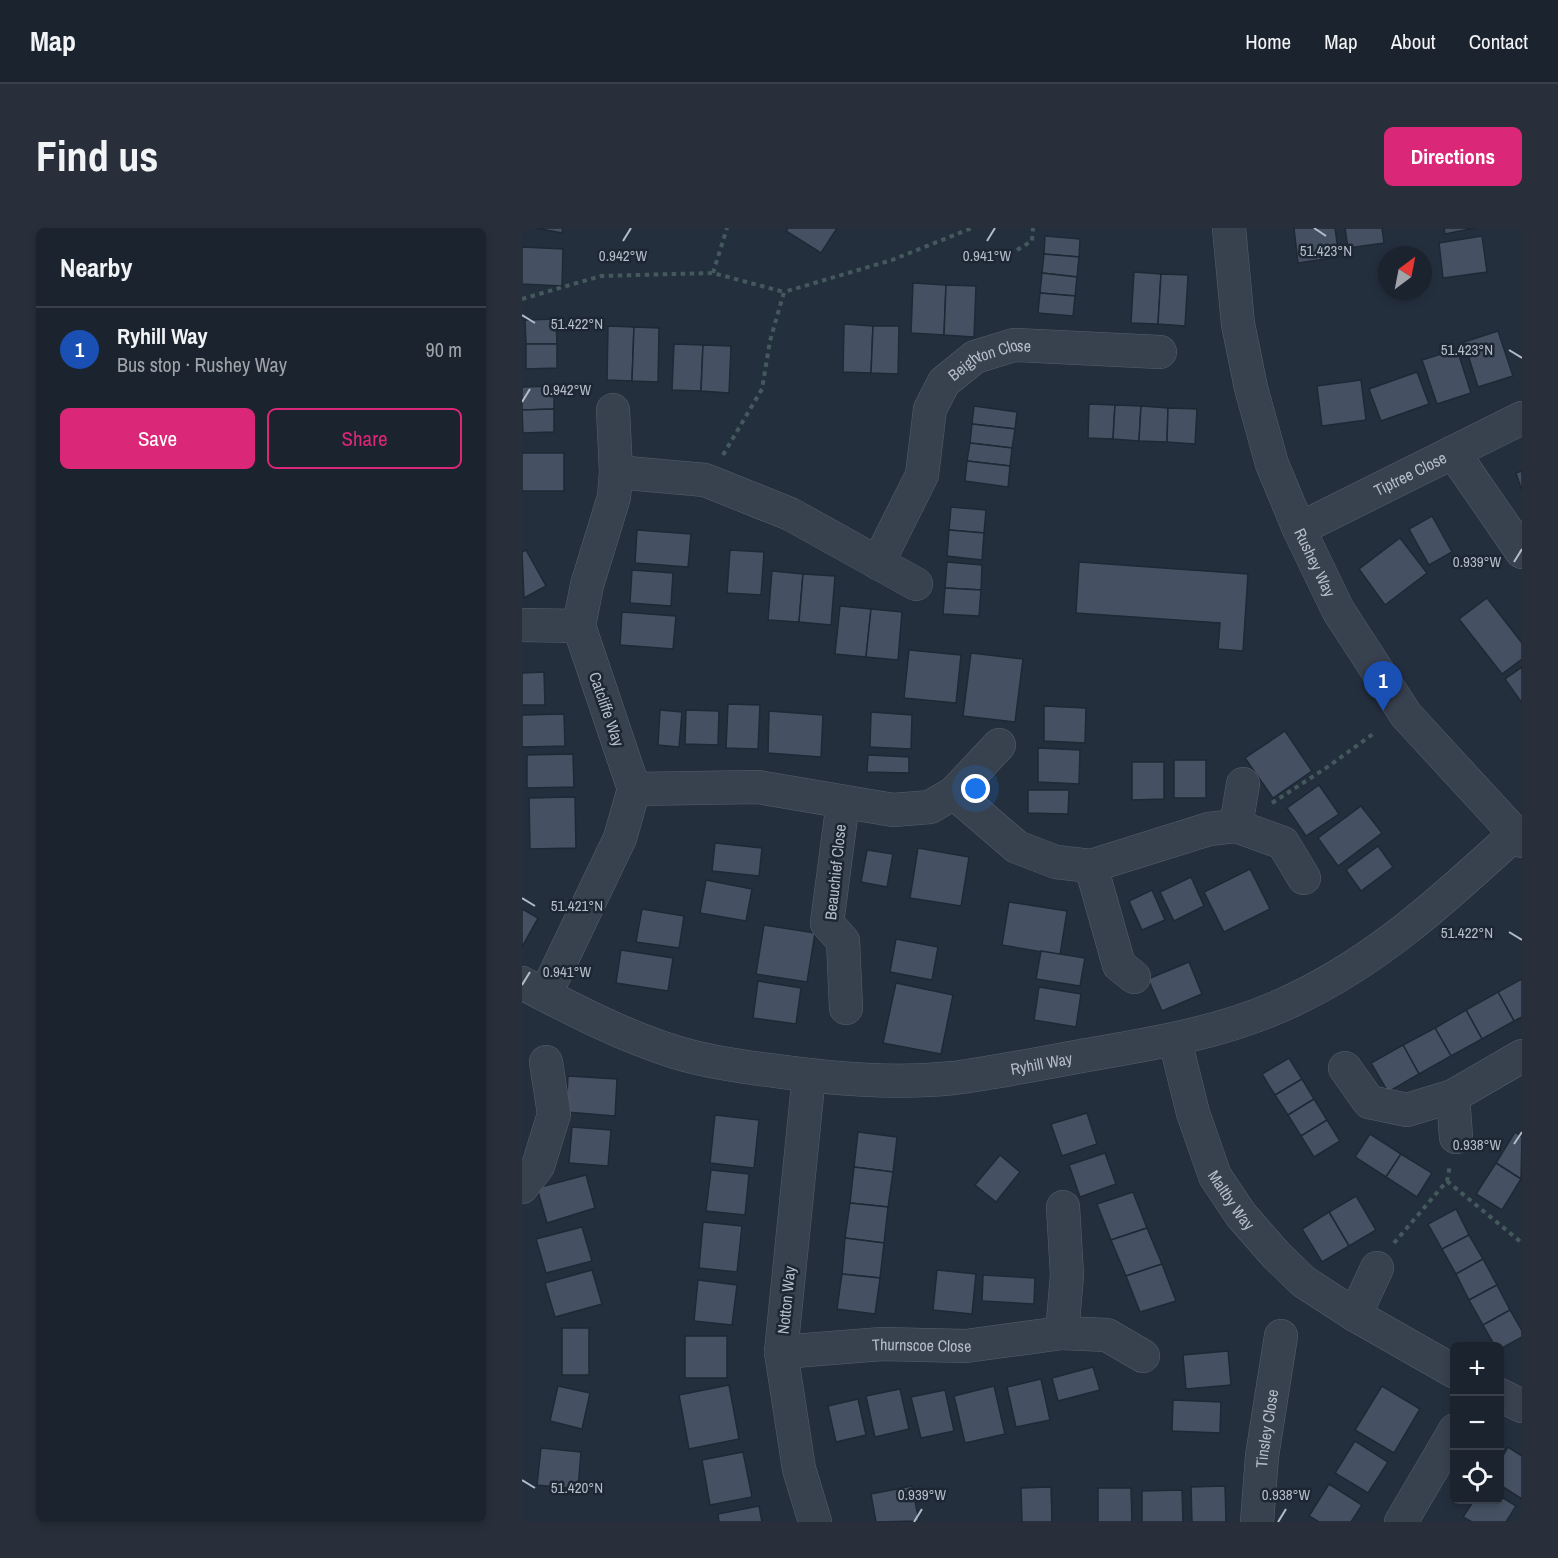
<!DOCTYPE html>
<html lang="en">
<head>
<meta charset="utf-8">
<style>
	:root { --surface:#1b232e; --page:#282f3a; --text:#f1f3f6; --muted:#a0a4aa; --line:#39404a; --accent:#db2777 }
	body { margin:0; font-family:"Archivo Narrow",sans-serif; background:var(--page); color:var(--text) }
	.controls { position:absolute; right:18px; bottom:18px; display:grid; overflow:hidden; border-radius:9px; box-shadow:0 3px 9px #0003 }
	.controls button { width:54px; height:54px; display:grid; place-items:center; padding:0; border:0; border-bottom:2px solid var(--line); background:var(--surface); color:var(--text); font:30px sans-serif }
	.compass { position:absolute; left:856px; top:18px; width:54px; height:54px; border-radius:50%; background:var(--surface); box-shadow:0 3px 9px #0003; rotate:32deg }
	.you { position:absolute; left:454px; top:561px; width:21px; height:21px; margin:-15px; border:4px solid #fff; border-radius:50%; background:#1a73e8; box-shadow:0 0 0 9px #1a73e833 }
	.badge { display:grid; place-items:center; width:39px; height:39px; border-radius:50%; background:var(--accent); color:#fff; font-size:20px; font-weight:700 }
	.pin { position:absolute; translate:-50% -50px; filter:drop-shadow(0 2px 3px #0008) }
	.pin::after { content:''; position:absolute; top:32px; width:21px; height:18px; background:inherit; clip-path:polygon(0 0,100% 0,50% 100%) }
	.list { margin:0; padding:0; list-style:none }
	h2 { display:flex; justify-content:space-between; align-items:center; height:78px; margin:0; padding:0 24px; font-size:26px }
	h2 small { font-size:20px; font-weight:400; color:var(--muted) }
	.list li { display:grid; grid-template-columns:39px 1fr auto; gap:18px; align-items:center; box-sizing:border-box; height:84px; padding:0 24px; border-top:2px solid var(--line) }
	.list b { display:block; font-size:22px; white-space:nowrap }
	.list p { margin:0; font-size:20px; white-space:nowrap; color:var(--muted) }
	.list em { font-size:20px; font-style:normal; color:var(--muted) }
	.actions { display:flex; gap:12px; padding:18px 24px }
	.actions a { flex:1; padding:14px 0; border:2px solid var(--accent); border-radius:9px; text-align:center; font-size:21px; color:var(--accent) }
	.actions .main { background:var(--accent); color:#fff }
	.icon { flex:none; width:33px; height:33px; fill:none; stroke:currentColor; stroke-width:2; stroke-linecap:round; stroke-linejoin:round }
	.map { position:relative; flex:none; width:1000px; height:1294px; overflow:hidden; border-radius:9px }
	header { display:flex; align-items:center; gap:36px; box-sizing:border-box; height:84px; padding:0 30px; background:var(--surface); border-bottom:2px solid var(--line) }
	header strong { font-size:28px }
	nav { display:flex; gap:33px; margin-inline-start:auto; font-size:21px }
	.intro { display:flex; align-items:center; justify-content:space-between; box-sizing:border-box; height:144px; padding:0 36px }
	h1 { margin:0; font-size:42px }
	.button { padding:15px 27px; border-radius:9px; background:var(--accent); color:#fff; font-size:21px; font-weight:700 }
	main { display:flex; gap:36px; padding:0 36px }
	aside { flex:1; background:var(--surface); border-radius:9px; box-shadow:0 3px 9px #0003 }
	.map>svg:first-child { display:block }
	.building { fill:#455162; stroke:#1f2835; stroke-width:1.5 }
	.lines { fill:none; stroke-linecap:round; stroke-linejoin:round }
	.minor-casing { stroke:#565f6c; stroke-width:34 }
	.path { stroke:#44595c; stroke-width:4; stroke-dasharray:4.5 4.5; stroke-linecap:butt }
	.minor { stroke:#38414e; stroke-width:33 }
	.ticks { fill:none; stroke:#b4bcc9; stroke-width:2 }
	.labels { text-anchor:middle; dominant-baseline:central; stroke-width:5; stroke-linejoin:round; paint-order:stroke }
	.street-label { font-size:16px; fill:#b4bcc9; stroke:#1d2633 }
	.ticks-label { font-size:15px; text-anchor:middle; fill:#b4bcc9; stroke:#1d2633; stroke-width:5; stroke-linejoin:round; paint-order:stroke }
</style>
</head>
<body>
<header>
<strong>Map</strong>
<nav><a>Home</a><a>Map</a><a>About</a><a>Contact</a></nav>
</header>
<div class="intro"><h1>Find us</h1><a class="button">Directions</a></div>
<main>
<aside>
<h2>Nearby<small></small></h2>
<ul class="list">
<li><span class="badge" style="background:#1a4fb4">1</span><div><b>Ryhill Way</b><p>Bus stop · Rushey Way</p></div><em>90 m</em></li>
</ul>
<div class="actions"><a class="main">Save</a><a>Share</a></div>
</aside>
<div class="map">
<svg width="1000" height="1294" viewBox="0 0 1000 1294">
	<rect width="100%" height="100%" fill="#242f3e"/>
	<!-- building -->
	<g class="building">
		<path d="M 14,0 L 41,0 L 40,5 Z"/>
		<path d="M 266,0 L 315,0 L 299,25 L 264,3 Z"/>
		<path d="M 772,0 L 813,0 L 817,29 L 776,35 Z"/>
		<path d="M 823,0 L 860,0 L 862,15 L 826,20 Z"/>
		<path d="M 922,0 L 953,0 L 923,6 Z"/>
		<path d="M 523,8 L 558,11 L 557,29 L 522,26 Z"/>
		<path d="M 960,8 L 965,44 L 921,50 L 917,15 Z"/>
		<path d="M 0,19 L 41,21 L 40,58 L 0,56 Z"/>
		<path d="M 522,26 L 557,29 L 555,49 L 520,45 Z"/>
		<path d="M 612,44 L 639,46 L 636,96 L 609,95 Z"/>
		<path d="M 520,45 L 555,49 L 553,68 L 518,65 Z"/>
		<path d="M 639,46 L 666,47 L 663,98 L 636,96 Z"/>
		<path d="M 391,55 L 424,57 L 422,107 L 389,105 Z"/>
		<path d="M 424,57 L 454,58 L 452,109 L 422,107 Z"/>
		<path d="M 518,65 L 553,68 L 551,88 L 516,85 Z"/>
		<path d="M 34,91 L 35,116 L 4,116 L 3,92 Z"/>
		<path d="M 322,96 L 351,98 L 349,145 L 321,144 Z"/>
		<path d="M 86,98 L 112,99 L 110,153 L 85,152 Z"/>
		<path d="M 351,98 L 377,98 L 376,146 L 349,145 Z"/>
		<path d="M 112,99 L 137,100 L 136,154 L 110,153 Z"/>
		<path d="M 976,103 L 991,148 L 956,159 L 942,114 Z"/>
		<path d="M 4,116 L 35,116 L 35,140 L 4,141 Z"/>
		<path d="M 152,116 L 181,117 L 179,163 L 150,162 Z"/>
		<path d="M 181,117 L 209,118 L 207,165 L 179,163 Z"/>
		<path d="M 935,121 L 949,165 L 915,176 L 900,132 Z"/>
		<path d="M 895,144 L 907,176 L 859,193 L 847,161 Z"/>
		<path d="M 839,152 L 844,192 L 800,198 L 795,158 Z"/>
		<path d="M 32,158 L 32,181 L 0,182 L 0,159 Z"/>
		<path d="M 567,176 L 593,177 L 591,211 L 566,210 Z"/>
		<path d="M 593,177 L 619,178 L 617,213 L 591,211 Z"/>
		<path d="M 452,178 L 495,184 L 493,201 L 450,196 Z"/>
		<path d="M 619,178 L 646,180 L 645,214 L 617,213 Z"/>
		<path d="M 646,180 L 675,181 L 673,216 L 645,214 Z"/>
		<path d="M 32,181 L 32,204 L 1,205 L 0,182 Z"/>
		<path d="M 450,196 L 493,201 L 490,220 L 448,215 Z"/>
		<path d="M 448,215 L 490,220 L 488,238 L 445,233 Z"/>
		<rect x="0" y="225" width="42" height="38"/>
		<path d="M 445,233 L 488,238 L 486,259 L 443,253 Z"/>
		<path d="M 1000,243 L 1000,263 L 994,245 Z"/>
		<path d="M 429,279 L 464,282 L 462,305 L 427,302 Z"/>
		<path d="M 910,288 L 930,324 L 907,337 L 887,301 Z"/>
		<path d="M 115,302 L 169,306 L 166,339 L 113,335 Z"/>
		<path d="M 427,302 L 462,305 L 460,332 L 425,328 Z"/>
		<path d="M 878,310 L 905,345 L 863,377 L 837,341 Z"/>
		<path d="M 4,322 L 24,358 L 2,370 L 0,324 Z"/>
		<path d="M 208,322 L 242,324 L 239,367 L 205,365 Z"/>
		<path d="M 425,334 L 460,337 L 459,362 L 423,360 Z"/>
		<path d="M 557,334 L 726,346 L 721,423 L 696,421 L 698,395 L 554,385 Z"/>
		<path d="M 110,342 L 151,345 L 149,378 L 108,375 Z"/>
		<path d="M 250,343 L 281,346 L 277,394 L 246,392 Z"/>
		<path d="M 281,346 L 313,348 L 309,397 L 277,394 Z"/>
		<path d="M 423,360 L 459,362 L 457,388 L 421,386 Z"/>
		<path d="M 965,370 L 1000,415 L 1000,431 L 980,446 L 937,391 Z"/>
		<path d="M 318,378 L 349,381 L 344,429 L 313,426 Z"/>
		<path d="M 349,381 L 380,384 L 376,432 L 344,429 Z"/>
		<path d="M 100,384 L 154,388 L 151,421 L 98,417 Z"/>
		<path d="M 387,422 L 439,427 L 434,475 L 382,470 Z"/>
		<path d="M 449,425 L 501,431 L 493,494 L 441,488 Z"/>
		<path d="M 1000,439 L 1000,475 L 983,451 Z"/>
		<path d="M 22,444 L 23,477 L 0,477 L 0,445 Z"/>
		<path d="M 206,476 L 238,477 L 236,521 L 204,520 Z"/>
		<path d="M 522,478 L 564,480 L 563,515 L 522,513 Z"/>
		<path d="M 138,482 L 160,484 L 157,519 L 136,517 Z"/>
		<path d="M 164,482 L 197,483 L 196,517 L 163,516 Z"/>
		<path d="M 247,483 L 301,487 L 299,529 L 246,525 Z"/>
		<path d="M 349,484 L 390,487 L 389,521 L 348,519 Z"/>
		<path d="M 42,486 L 43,518 L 0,519 L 0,487 Z"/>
		<path d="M 763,503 L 790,543 L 751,570 L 723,530 Z"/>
		<path d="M 516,520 L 558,522 L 557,556 L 516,554 Z"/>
		<path d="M 51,526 L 52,559 L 5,560 L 5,527 Z"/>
		<path d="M 346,527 L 387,529 L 387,545 L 345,544 Z"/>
		<rect x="652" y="532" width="32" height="38"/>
		<path d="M 610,534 L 642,534 L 642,571 L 610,572 Z"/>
		<path d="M 797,557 L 817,586 L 784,608 L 765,580 Z"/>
		<path d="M 506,562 L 547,562 L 546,586 L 506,585 Z"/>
		<path d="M 53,569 L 54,620 L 8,621 L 7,570 Z"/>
		<path d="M 839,578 L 860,605 L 816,638 L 796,610 Z"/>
		<path d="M 193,615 L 240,620 L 237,648 L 190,643 Z"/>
		<path d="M 856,618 L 871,639 L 839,663 L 824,642 Z"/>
		<path d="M 396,620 L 447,629 L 439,678 L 388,670 Z"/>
		<path d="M 345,622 L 371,626 L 365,659 L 339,654 Z"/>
		<path d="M 728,641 L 748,681 L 702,704 L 682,664 Z"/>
		<path d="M 669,649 L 682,678 L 652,693 L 638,664 Z"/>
		<path d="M 184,652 L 230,661 L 224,693 L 178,685 Z"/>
		<path d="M 630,662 L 643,692 L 620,702 L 607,673 Z"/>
		<path d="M 487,674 L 545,683 L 538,727 L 480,717 Z"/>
		<path d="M 0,681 L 16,690 L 0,719 Z"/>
		<path d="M 120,681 L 162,688 L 157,720 L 114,714 Z"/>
		<path d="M 242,697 L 293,705 L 285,754 L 234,746 Z"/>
		<path d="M 374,711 L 416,719 L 410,752 L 368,744 Z"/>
		<path d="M 99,722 L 151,730 L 146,763 L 94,755 Z"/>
		<path d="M 519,723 L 563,730 L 558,758 L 514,751 Z"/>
		<path d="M 667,734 L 680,766 L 640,783 L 626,751 Z"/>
		<path d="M 1000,751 L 1000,789 L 992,793 L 976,764 Z"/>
		<path d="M 236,753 L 279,760 L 274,796 L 231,790 Z"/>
		<path d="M 374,755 L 431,767 L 419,826 L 361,815 Z"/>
		<path d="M 517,759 L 559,766 L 554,799 L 512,792 Z"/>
		<path d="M 976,764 L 992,793 L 960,811 L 944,782 Z"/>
		<path d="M 944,782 L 960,811 L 929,828 L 913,800 Z"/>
		<path d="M 913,800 L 929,828 L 897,846 L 881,817 Z"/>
		<path d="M 881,817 L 897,846 L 866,864 L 849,835 Z"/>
		<path d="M 767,830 L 780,851 L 753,867 L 740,846 Z"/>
		<path d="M 46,848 L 95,851 L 93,888 L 44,884 Z"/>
		<path d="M 780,851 L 792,871 L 766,887 L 753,867 Z"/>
		<path d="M 792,871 L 805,892 L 779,908 L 766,887 Z"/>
		<path d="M 565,885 L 575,916 L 540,928 L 529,896 Z"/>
		<path d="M 193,887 L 237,892 L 232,940 L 188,935 Z"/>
		<path d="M 805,892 L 818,913 L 792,929 L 779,908 Z"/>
		<path d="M 50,899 L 89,902 L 86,938 L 47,935 Z"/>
		<path d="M 336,904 L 375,909 L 371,944 L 332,939 Z"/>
		<path d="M 993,904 L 1000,909 L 999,951 L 974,935 Z"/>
		<path d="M 848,906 L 879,926 L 864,949 L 833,929 Z"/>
		<path d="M 583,925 L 594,956 L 558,969 L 547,937 Z"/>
		<path d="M 879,926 L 910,945 L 895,969 L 864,949 Z"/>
		<path d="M 478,927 L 498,944 L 474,974 L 453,957 Z"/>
		<path d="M 974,935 L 999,951 L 980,982 L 954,966 Z"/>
		<path d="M 332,939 L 371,944 L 366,979 L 328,975 Z"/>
		<path d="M 189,942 L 227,946 L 223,987 L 184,983 Z"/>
		<path d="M 64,947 L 73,980 L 25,995 L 15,960 Z"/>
		<path d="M 611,964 L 625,1000 L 589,1012 L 575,976 Z"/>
		<path d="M 834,968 L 854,1002 L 827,1018 L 807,984 Z"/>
		<path d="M 328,975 L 366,979 L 362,1015 L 323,1010 Z"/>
		<path d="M 934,981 L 947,1007 L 920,1021 L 906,996 Z"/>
		<path d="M 807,984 L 827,1018 L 800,1034 L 780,1001 Z"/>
		<path d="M 181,994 L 220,998 L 215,1044 L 177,1040 Z"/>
		<path d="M 60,999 L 70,1033 L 24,1045 L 14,1011 Z"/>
		<path d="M 625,1000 L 640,1036 L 604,1048 L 589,1012 Z"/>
		<path d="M 947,1007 L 961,1031 L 934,1046 L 920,1021 Z"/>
		<path d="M 323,1010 L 362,1015 L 358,1050 L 320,1046 Z"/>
		<path d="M 961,1031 L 975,1057 L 947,1072 L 934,1046 Z"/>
		<path d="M 640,1036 L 654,1073 L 618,1084 L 604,1048 Z"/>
		<path d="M 70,1042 L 80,1076 L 33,1089 L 23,1055 Z"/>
		<path d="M 415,1042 L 454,1046 L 450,1086 L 411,1082 Z"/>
		<path d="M 320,1046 L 358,1050 L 353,1086 L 315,1081 Z"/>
		<path d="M 461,1047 L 513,1050 L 512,1076 L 460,1073 Z"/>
		<path d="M 176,1052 L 215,1057 L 210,1097 L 172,1093 Z"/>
		<path d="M 975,1057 L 988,1082 L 961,1097 L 947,1072 Z"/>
		<path d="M 988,1082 L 1000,1103 L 1000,1109 L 978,1121 L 978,1118 L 973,1118 L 961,1097 Z"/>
		<rect x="40" y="1100" width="27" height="47"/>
		<rect x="163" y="1108" width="42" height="42"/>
		<path d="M 706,1123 L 709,1157 L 664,1161 L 661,1127 Z"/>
		<path d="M 571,1139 L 578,1162 L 536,1173 L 530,1150 Z"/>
		<path d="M 519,1151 L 528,1192 L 494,1199 L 485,1159 Z"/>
		<path d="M 207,1157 L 217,1211 L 167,1221 L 157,1167 Z"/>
		<path d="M 36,1158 L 68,1165 L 60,1201 L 28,1193 Z"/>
		<path d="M 472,1158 L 483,1206 L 443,1215 L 432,1168 Z"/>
		<path d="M 860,1158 L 898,1181 L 872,1225 L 833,1202 Z"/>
		<path d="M 378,1161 L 387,1201 L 353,1209 L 344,1168 Z"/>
		<path d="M 423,1162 L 432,1203 L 399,1210 L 389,1169 Z"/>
		<path d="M 336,1171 L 344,1207 L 314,1214 L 306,1178 Z"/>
		<path d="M 651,1172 L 699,1174 L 698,1205 L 650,1203 Z"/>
		<path d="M 833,1213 L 866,1234 L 846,1265 L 813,1245 Z"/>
		<path d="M 986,1219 L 1000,1228 L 1000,1271 L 978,1257 L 978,1233 Z"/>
		<path d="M 19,1220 L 59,1224 L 56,1261 L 15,1257 Z"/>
		<path d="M 221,1224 L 230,1269 L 188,1277 L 180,1232 Z"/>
		<path d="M 807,1256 L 840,1277 L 829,1294 L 797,1294 L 787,1288 Z"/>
		<path d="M 390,1258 L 397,1293 L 354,1294 L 349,1266 Z"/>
		<path d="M 703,1258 L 704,1294 L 670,1294 L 669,1259 Z"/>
		<path d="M 529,1259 L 530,1294 L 500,1294 L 499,1260 Z"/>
		<path d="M 576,1260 L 609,1260 L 610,1294 L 576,1294 Z"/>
		<path d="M 660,1262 L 661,1294 L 620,1294 L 620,1263 Z"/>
		<path d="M 978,1268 L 994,1278 L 984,1294 L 950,1294 L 941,1289 L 952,1272 L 978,1272 Z"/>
		<path d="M 237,1278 L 240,1294 L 197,1294 L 196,1286 Z"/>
	</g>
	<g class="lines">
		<defs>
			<g id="minor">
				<path id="s1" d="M 707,0 L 716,96 L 729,160 L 750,236 L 777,301 L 816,382 L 884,487 L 1000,613"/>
				<path d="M 931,224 L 1000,324"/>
				<path d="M 94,244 L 183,252 L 268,286 L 394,356"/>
				<path id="s2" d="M 777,301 L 1000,190"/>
				<path id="s3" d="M 356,335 L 400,247 L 408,181 L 422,154 L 453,129 L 492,117 L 638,124"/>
				<path d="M 0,397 L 57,398"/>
				<path d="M 112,561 L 236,559 L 371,582 L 408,579 L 432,565 L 495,619 L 534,634 L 569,638 L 687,601 L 714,598 L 761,615 L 782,650"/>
				<path d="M 432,565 L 477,517"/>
				<path d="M 321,574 L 305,695 L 321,713 L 324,780"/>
				<path d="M 714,598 L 721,556"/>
				<path d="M 569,638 L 597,737 L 612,749"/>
				<path id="s4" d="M 0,755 C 50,781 99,807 153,824 C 185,834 221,839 254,843 C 313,851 372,856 432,850 C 476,844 521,835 565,827 C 636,815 708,803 773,771 C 858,731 925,668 993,606"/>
				<path d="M 23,767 L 98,610 L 112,561 L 57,398 L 65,357 L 92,269 L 94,244 L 91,182"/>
				<path id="s5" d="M 653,812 L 671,885 L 693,948 L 719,987 L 754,1027 L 782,1054 L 833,1087 L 933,1144"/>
				<path d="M 823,840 L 847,874 L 885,882 L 931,868 L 1000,828"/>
				<path d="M 287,847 L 259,1124 L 277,1241 L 293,1294"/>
				<path d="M 931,868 L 934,909"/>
				<path d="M 0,959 L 16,938 L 32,886 L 24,834"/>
				<path d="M 833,1087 L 855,1040"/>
				<path d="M 540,1105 L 585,1107 L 621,1128"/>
				<path id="s6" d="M 259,1124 L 360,1116 L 444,1118 L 540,1105 L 545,1047 L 541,979"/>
				<path d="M 978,1167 L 1000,1178"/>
				<path id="s7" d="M 735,1294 L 740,1228 L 759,1108"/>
				<path d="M 879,1294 L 933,1202"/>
			</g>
		</defs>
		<!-- minor casing -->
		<use href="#minor" class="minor-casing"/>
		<!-- path -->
		<g class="path">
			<path d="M 495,22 L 510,13 L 511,0"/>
			<path d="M 191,45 L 205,0"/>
			<path d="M 0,71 L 79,48 L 191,45 L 262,64"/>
			<path d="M 201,227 L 240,161 L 248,113 L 262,64 L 370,32 L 450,0"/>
			<path d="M 750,575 L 804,540 L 851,506"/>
			<path d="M 925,953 L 1000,1015"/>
			<path d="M 872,1015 L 925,953 L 928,937"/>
		</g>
		<!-- minor -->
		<use href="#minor" class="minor"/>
	</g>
	<!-- ticks -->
	<path class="ticks" d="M 792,0 L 804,8M 101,13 L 109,0M 465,13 L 473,0M 0,87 L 13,95M 987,122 L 1000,130M 0,174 L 8,161M 992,334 L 1000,321M 0,670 L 13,678M 987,704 L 1000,712M 0,757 L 8,744M 992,916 L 1000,904M 0,1252 L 13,1260M 392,1294 L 400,1281M 756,1294 L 764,1281"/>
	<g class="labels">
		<!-- street labels -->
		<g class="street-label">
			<text stroke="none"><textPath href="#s3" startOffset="248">Beighton Close</textPath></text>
			<text stroke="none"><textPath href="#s2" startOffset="124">Tiptree Close</textPath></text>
			<text stroke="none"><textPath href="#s1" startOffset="348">Rushey Way</textPath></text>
			<text transform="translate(85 481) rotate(71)">Catcliffe Way</text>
			<text transform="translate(313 644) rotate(-84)">Beauchief Close</text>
			<text stroke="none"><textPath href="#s4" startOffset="538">Ryhill Way</textPath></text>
			<text stroke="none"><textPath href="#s5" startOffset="171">Maltby Way</textPath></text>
			<text transform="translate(264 1072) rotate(-84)">Notton Way</text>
			<text stroke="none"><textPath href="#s6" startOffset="141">Thurnscoe Close</textPath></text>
			<text stroke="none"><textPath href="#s7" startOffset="94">Tinsley Close</textPath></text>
		</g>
	</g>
	<g class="ticks-label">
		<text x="804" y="28">51.423°N</text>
		<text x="101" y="33">0.942°W</text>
		<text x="465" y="33">0.941°W</text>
		<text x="55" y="101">51.422°N</text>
		<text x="945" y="127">51.423°N</text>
		<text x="45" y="167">0.942°W</text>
		<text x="955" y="339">0.939°W</text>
		<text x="55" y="683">51.421°N</text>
		<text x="945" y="710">51.422°N</text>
		<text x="45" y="749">0.941°W</text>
		<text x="955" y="922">0.938°W</text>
		<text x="55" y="1265">51.420°N</text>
		<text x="400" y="1272">0.939°W</text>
		<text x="764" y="1272">0.938°W</text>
	</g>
</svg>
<div class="controls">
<button>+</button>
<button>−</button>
<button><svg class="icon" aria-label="locate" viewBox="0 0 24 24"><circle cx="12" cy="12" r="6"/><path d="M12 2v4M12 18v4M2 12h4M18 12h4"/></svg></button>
</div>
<svg class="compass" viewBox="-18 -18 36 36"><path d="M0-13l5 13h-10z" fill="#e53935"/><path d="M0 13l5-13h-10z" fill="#a0a4aa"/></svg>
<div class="you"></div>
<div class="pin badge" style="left:861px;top:483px;background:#1a4fb4">1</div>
</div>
</main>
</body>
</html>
